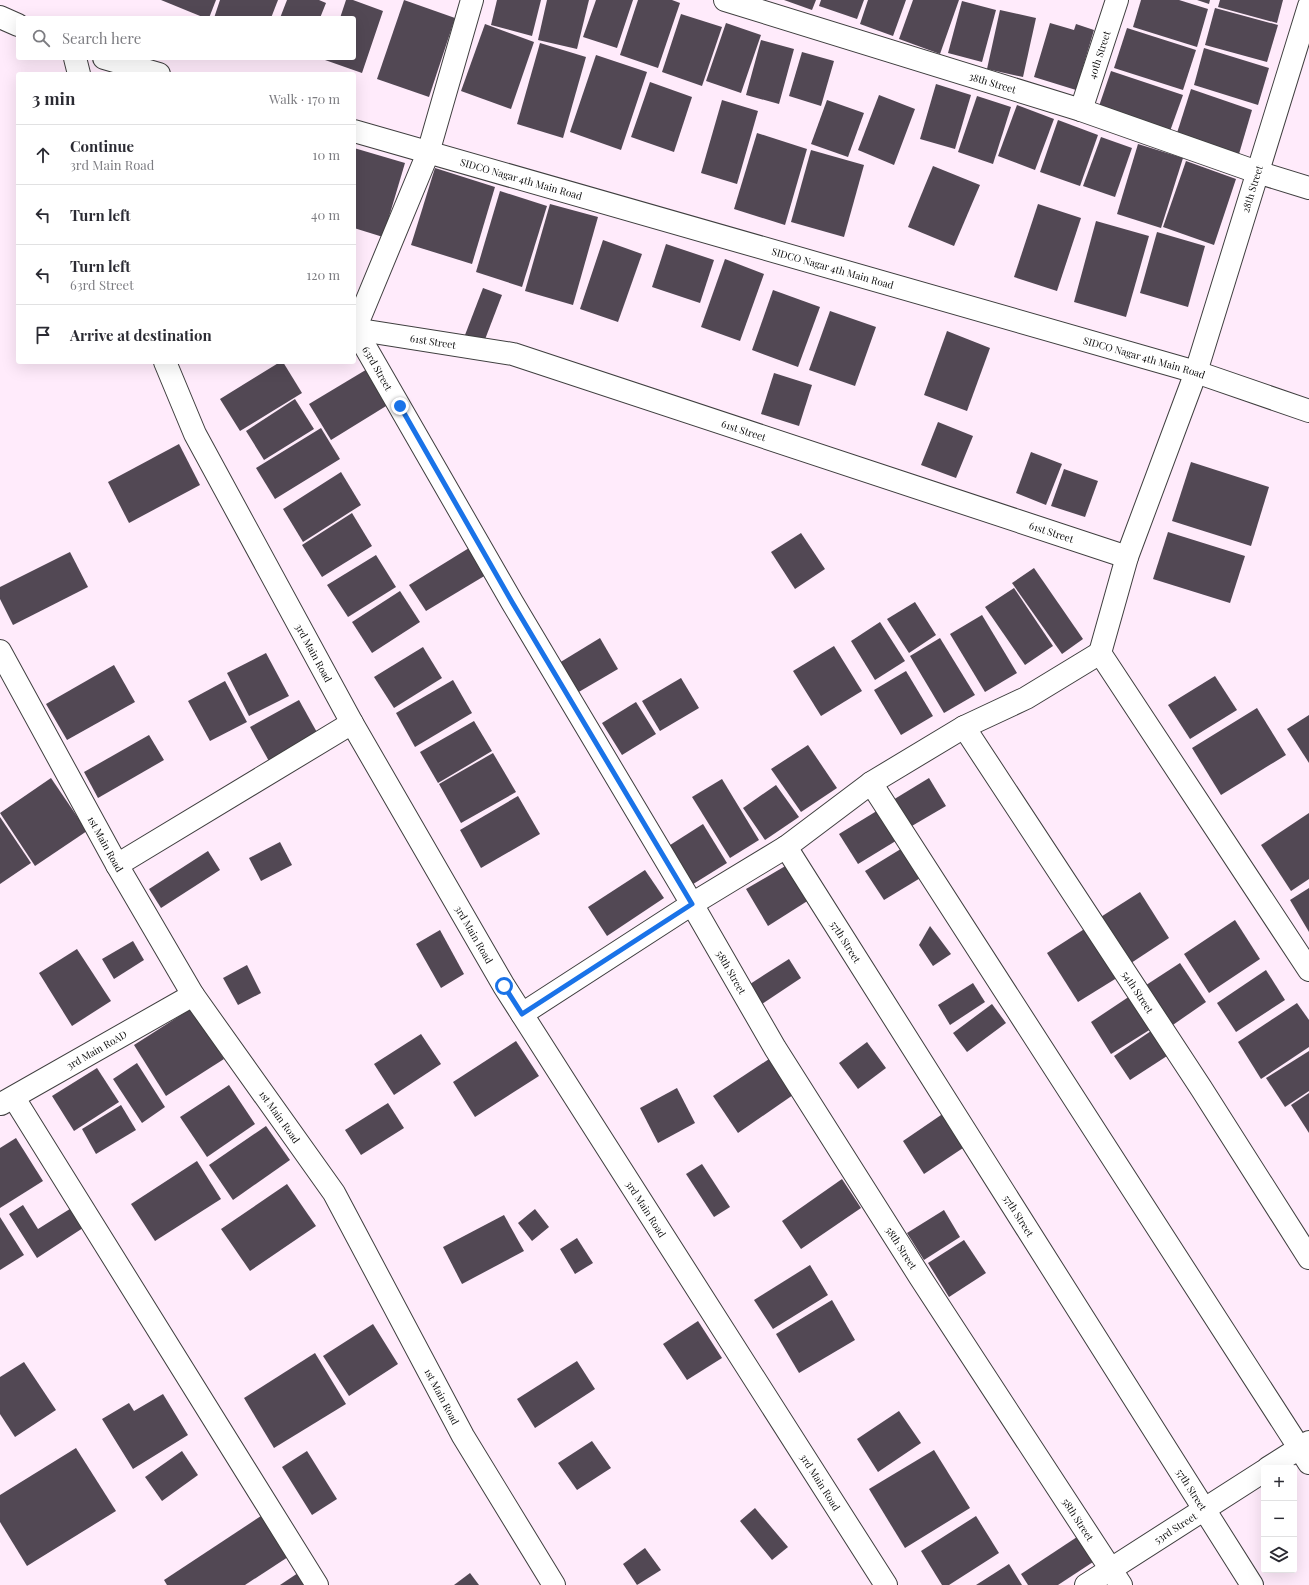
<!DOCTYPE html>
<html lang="en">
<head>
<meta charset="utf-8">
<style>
	:root { --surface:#fff; --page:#f2f2f3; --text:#2b2b33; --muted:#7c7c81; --line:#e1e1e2 }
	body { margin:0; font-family:"Playfair Display",serif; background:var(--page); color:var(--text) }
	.controls { position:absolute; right:12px; bottom:12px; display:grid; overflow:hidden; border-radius:4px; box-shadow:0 4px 16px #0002 }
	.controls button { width:36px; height:36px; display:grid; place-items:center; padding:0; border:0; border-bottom:1px solid var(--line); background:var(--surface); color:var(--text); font:20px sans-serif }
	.stop { position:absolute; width:12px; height:12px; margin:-9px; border:3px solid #1a73e8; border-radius:50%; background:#fff }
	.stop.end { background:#1a73e8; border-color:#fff; box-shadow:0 1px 4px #0008 }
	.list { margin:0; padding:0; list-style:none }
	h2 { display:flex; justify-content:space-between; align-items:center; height:52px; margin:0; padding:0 16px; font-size:17px }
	h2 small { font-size:13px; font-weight:400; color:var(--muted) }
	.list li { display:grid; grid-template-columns:26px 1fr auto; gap:12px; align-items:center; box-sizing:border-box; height:60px; padding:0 16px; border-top:1px solid var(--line) }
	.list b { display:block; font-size:15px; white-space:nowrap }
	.list p { margin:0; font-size:13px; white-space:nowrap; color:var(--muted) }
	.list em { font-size:13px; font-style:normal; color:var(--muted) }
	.icon { flex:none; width:22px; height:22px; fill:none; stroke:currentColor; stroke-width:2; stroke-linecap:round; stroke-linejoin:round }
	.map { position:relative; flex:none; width:1309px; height:1585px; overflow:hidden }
	.search { position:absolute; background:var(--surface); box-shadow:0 4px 16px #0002; left:16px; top:16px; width:340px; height:44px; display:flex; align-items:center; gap:10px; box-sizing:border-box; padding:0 14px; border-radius:4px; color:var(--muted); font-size:15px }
	.panel { position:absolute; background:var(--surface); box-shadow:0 4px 16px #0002; left:16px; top:72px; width:340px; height:292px; border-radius:4px }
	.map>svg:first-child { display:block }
	.building { fill:#524854 }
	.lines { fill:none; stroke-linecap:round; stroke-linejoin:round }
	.minor-casing { stroke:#3f3f3f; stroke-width:24 }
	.minor { stroke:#fff; stroke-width:22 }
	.route { stroke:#1a73e8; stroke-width:5 }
	.labels { text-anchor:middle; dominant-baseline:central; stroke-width:4; stroke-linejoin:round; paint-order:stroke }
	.street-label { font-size:10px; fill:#0c0c0c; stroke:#fff }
</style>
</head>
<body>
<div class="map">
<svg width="1309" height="1585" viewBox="0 0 1309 1585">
	<rect width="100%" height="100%" fill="#ffebfb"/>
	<!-- building -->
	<g class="building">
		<path d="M 161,0 L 216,0 L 209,18 L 205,18 Z"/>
		<path d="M 220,0 L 278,0 L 271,18 L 214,18 Z"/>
		<path d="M 287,0 L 319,0 L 326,3 L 320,18 L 280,18 Z"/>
		<path d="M 346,0 L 353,0 L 383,11 L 362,73 L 325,60 L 326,58 L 354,58 L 354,18 L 340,18 Z"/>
		<path d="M 404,0 L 455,18 L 429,97 L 377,79 Z"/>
		<path d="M 497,0 L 541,0 L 532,36 L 491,25 Z"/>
		<path d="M 547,0 L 589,0 L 577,49 L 538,40 Z"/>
		<path d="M 596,0 L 633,0 L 617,48 L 583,37 Z"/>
		<path d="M 638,0 L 672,0 L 680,3 L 658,68 L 620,55 Z"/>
		<path d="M 784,0 L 816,0 L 812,10 Z"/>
		<path d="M 821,0 L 864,0 L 857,19 L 819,6 Z"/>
		<path d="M 868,0 L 906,0 L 893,36 L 860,24 Z"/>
		<path d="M 913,0 L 959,0 L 940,54 L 899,39 Z"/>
		<path d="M 1141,0 L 1179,0 L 1208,9 L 1197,47 L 1133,27 Z"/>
		<path d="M 1197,0 L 1210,0 L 1209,4 Z"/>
		<path d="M 1220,0 L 1283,0 L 1277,23 L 1218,7 Z"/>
		<path d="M 962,1 L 996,10 L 982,62 L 948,53 Z"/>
		<path d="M 1215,8 L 1278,25 L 1267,62 L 1205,45 Z"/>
		<path d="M 1000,10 L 1036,18 L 1023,77 L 987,69 Z"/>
		<path d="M 681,14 L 722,27 L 702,86 L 662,72 Z"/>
		<path d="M 726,23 L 761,35 L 741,93 L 706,81 Z"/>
		<path d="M 1050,23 L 1074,30 L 1076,24 L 1094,30 L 1076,90 L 1034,77 Z"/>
		<path d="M 485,24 L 534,42 L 511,109 L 461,91 Z"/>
		<path d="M 1127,28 L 1196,50 L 1183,90 L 1114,68 Z"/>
		<path d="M 761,40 L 794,49 L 779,104 L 746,95 Z"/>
		<path d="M 540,43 L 586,57 L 563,138 L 517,124 Z"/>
		<path d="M 1204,48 L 1269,68 L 1258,105 L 1194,85 Z"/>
		<path d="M 802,52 L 834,61 L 821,106 L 789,96 Z"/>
		<path d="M 596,55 L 647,72 L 621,150 L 570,132 Z"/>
		<path d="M 1111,71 L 1183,95 L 1169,134 L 1098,109 Z"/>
		<path d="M 650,82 L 692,97 L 674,152 L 631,137 Z"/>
		<path d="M 936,84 L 971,95 L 955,149 L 920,139 Z"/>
		<path d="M 1191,89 L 1252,110 L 1239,154 L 1177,133 Z"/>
		<path d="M 879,95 L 915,109 L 894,165 L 858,150 Z"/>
		<path d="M 977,96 L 1011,107 L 993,164 L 958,152 Z"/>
		<path d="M 722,100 L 758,111 L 737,184 L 701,173 Z"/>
		<path d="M 827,100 L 864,113 L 848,157 L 811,144 Z"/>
		<path d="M 1017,105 L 1054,119 L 1035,170 L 998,156 Z"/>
		<path d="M 1058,120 L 1098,135 L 1080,186 L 1040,172 Z"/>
		<path d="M 757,133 L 807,149 L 785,225 L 734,209 Z"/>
		<path d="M 1101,137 L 1132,148 L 1115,197 L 1083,186 Z"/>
		<path d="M 1138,144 L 1183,158 L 1161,228 L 1117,214 Z"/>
		<path d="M 354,148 L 405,163 L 383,237 L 354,228 Z"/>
		<path d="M 811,150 L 864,165 L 844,237 L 791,222 Z"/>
		<path d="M 1186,161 L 1236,179 L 1214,245 L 1163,227 Z"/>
		<path d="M 933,166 L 980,185 L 954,246 L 908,227 Z"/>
		<path d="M 435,168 L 495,187 L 472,264 L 411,245 Z"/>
		<path d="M 500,191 L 547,206 L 522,287 L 476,272 Z"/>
		<path d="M 550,204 L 598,217 L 573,305 L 525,291 Z"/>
		<path d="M 1038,204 L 1081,218 L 1057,291 L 1014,277 Z"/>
		<path d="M 1096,221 L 1149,236 L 1126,317 L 1074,302 Z"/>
		<path d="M 1157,232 L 1205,246 L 1188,307 L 1140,293 Z"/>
		<path d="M 603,240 L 642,254 L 618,322 L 580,309 Z"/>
		<path d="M 666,244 L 714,260 L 700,303 L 652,287 Z"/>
		<path d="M 725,259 L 764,274 L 740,341 L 701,327 Z"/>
		<path d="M 483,288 L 502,295 L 484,342 L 465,335 Z"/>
		<path d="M 773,290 L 820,307 L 798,367 L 752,350 Z"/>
		<path d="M 830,311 L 876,327 L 855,386 L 809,370 Z"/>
		<path d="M 947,331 L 990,348 L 967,411 L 924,395 Z"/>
		<path d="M 280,362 L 283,362 L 302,393 L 240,431 L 220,399 Z"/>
		<path d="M 369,368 L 391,403 L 331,440 L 309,404 Z"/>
		<path d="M 774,373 L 812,385 L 799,426 L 761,414 Z"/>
		<path d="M 295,399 L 314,429 L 264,460 L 246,431 Z"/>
		<path d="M 938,422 L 973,436 L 956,478 L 921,465 Z"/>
		<path d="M 321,428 L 340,459 L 275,499 L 256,468 Z"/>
		<path d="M 179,444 L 200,485 L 129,523 L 108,482 Z"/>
		<path d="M 1031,452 L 1062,464 L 1046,505 L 1016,493 Z"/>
		<path d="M 1191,462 L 1269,487 L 1251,546 L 1172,521 Z"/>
		<path d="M 1064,469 L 1098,481 L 1085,517 L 1051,506 Z"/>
		<path d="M 341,472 L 361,505 L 303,542 L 283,509 Z"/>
		<path d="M 352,513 L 372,546 L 322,577 L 302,545 Z"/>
		<path d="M 1168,532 L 1245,556 L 1230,603 L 1153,579 Z"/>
		<path d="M 801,533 L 825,569 L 795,589 L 771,552 Z"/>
		<path d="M 469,548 L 486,575 L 426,611 L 409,585 Z"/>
		<path d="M 70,552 L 88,587 L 13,625 L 0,599 L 0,587 Z"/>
		<path d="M 376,555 L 396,587 L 348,617 L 327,585 Z"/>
		<path d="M 1034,568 L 1083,639 L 1062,654 L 1012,583 Z"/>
		<path d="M 1014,588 L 1053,646 L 1025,665 L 985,607 Z"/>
		<path d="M 400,591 L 420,622 L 372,653 L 352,622 Z"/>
		<path d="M 915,602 L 936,635 L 909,653 L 887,619 Z"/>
		<path d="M 982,615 L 1017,673 L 985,692 L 950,634 Z"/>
		<path d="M 880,622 L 905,661 L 875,680 L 851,641 Z"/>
		<path d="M 600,638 L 618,669 L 577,693 L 559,663 Z"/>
		<path d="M 940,638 L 975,695 L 944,713 L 910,656 Z"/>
		<path d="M 834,646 L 862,691 L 821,716 L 793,671 Z"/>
		<path d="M 423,647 L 442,678 L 394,708 L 374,677 Z"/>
		<path d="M 266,653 L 289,696 L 249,716 L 227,673 Z"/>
		<path d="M 114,665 L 135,702 L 67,740 L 46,704 Z"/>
		<path d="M 906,671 L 933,716 L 901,735 L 874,690 Z"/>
		<path d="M 1215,676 L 1237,710 L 1190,739 L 1168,705 Z"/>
		<path d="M 681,678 L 699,708 L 660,731 L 642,701 Z"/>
		<path d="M 453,680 L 472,713 L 415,747 L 396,713 Z"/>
		<path d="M 225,681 L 247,722 L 210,741 L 188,701 Z"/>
		<path d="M 299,700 L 319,736 L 270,763 L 250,727 Z"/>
		<path d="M 636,702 L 656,734 L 622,755 L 602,723 Z"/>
		<path d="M 1257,708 L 1286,755 L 1221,795 L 1192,748 Z"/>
		<path d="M 1309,715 L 1309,763 L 1287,729 Z"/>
		<path d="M 474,721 L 492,751 L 438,783 L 420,752 Z"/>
		<path d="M 149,735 L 164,760 L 98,798 L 84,772 Z"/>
		<path d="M 808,745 L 837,788 L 801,812 L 771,769 Z"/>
		<path d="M 493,753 L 516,792 L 461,823 L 439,784 Z"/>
		<path d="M 51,778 L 87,831 L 35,866 L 0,813 Z"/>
		<path d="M 929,778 L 946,806 L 905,830 L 888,803 Z"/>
		<path d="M 722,779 L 759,840 L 730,858 L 692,797 Z"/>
		<path d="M 776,785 L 799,817 L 765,840 L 743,808 Z"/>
		<path d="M 518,796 L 540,834 L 481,868 L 460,830 Z"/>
		<path d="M 880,809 L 899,839 L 858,864 L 839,834 Z"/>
		<path d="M 1309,813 L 1309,879 L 1291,891 L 1261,845 Z"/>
		<path d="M 0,817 L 31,863 L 0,884 Z"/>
		<path d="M 703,824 L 727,863 L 690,886 L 667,847 Z"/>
		<path d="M 280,842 L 292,865 L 261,881 L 249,858 Z"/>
		<path d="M 904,847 L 922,877 L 884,900 L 865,871 Z"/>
		<path d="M 208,851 L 220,870 L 161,908 L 149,889 Z"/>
		<path d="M 787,865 L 809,900 L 768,926 L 746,889 Z"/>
		<path d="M 645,870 L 664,898 L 607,936 L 588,907 Z"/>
		<path d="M 1309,888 L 1309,932 L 1290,900 Z"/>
		<path d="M 1140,892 L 1169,938 L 1125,967 L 1096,920 Z"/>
		<path d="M 1235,920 L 1260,959 L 1209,993 L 1184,954 Z"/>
		<path d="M 930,926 L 951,954 L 933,966 L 919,945 Z"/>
		<path d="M 1089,926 L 1120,976 L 1078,1002 L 1047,953 Z"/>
		<path d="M 440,930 L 464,974 L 441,988 L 416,944 Z"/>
		<path d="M 133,941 L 144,960 L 114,979 L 102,959 Z"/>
		<path d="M 77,949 L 111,1001 L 72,1026 L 39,973 Z"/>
		<path d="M 789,959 L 801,978 L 759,1006 L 747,986 Z"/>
		<path d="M 1180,963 L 1206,1002 L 1167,1029 L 1140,989 Z"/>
		<path d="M 247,965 L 261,993 L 238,1005 L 223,978 Z"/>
		<path d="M 1266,970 L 1285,1000 L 1236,1032 L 1217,1003 Z"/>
		<path d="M 973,983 L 985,1002 L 950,1025 L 938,1005 Z"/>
		<path d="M 1130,996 L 1151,1029 L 1111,1054 L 1091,1022 Z"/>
		<path d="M 1297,1003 L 1309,1020 L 1309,1047 L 1261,1079 L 1238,1042 Z"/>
		<path d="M 992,1004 L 1006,1023 L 967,1052 L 953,1033 Z"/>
		<path d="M 192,1008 L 224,1059 L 166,1096 L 134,1045 Z"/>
		<path d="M 1151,1031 L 1167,1056 L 1130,1080 L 1114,1056 Z"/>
		<path d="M 421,1034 L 441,1064 L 394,1095 L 374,1064 Z"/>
		<path d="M 516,1041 L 539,1076 L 475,1117 L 453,1082 Z"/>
		<path d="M 867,1042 L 886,1068 L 858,1089 L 839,1063 Z"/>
		<path d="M 1309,1051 L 1309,1091 L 1285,1107 L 1266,1078 Z"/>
		<path d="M 769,1059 L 793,1095 L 738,1133 L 713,1096 Z"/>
		<path d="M 137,1063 L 165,1107 L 142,1123 L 113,1079 Z"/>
		<path d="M 97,1068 L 119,1102 L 74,1131 L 52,1096 Z"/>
		<path d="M 229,1085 L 255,1124 L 207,1157 L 180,1117 Z"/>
		<path d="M 677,1088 L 695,1123 L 658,1143 L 640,1108 Z"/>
		<path d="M 1309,1093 L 1309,1133 L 1291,1105 Z"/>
		<path d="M 388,1103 L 404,1128 L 361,1155 L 345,1130 Z"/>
		<path d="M 121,1105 L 136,1130 L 96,1154 L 82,1129 Z"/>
		<path d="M 944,1113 L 966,1146 L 924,1174 L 903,1141 Z"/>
		<path d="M 266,1126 L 290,1160 L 233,1200 L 209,1165 Z"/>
		<path d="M 16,1138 L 43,1181 L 0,1208 L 0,1148 Z"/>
		<path d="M 197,1161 L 221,1199 L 155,1241 L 131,1204 Z"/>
		<path d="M 702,1164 L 730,1207 L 714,1217 L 686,1174 Z"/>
		<path d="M 842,1179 L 861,1208 L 801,1249 L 782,1221 Z"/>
		<path d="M 287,1184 L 316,1226 L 250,1271 L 221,1229 Z"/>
		<path d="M 23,1205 L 38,1229 L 73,1207 L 86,1226 L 37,1258 L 9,1214 Z"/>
		<path d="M 535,1209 L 549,1227 L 532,1241 L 518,1223 Z"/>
		<path d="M 944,1210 L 960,1237 L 924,1260 L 907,1233 Z"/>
		<path d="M 504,1215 L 524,1251 L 462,1284 L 443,1247 Z"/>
		<path d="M 0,1217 L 24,1255 L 0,1270 Z"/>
		<path d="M 577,1238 L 593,1263 L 575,1274 L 560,1249 Z"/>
		<path d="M 964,1240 L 986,1273 L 949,1297 L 928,1263 Z"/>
		<path d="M 810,1265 L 828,1295 L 773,1329 L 754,1300 Z"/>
		<path d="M 832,1300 L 855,1340 L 799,1373 L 776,1334 Z"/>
		<path d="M 698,1321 L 722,1358 L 687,1380 L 663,1344 Z"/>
		<path d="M 373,1324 L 398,1364 L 349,1396 L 323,1356 Z"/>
		<path d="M 315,1353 L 346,1404 L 274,1448 L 244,1398 Z"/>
		<path d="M 577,1361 L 595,1389 L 535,1428 L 517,1399 Z"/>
		<path d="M 24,1362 L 56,1410 L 15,1437 L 0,1414 L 0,1377 Z"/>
		<path d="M 163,1394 L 188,1435 L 133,1469 L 102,1419 L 129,1403 L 134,1411 Z"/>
		<path d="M 899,1411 L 921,1443 L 878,1472 L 857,1439 Z"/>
		<path d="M 592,1441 L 611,1468 L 577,1490 L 558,1463 Z"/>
		<path d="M 76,1448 L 116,1511 L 27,1566 L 0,1522 L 0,1495 Z"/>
		<path d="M 934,1450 L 970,1508 L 905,1548 L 869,1489 Z"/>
		<path d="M 182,1451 L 198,1475 L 162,1501 L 145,1477 Z"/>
		<path d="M 307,1451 L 337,1499 L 312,1515 L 282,1467 Z"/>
		<path d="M 755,1508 L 788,1547 L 772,1560 L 740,1521 Z"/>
		<path d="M 261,1516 L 288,1557 L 245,1585 L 167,1585 L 164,1580 Z"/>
		<path d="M 976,1516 L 999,1553 L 949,1585 L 942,1585 L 921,1551 Z"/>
		<path d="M 1077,1537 L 1093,1562 L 1058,1585 L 1028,1585 L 1021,1574 Z"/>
		<path d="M 645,1548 L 661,1570 L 637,1585 L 623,1564 Z"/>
		<path d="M 1009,1564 L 1022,1585 L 976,1585 Z"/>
		<path d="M 298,1573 L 306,1585 L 280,1585 Z"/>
		<path d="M 470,1573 L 479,1585 L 454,1585 Z"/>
	</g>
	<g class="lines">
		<defs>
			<g id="minor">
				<path id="s1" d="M 472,0 L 428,153 L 355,329 L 512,602 L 692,904 L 775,1048 L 920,1277 L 1121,1585"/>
				<path id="s2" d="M 725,0 L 1081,110 L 1257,172 L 1309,188"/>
				<path d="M 1309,6 L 1196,372 L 1127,557 L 1100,653 L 1309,970"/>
				<path d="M 0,17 L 18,25"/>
				<path d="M 75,58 L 79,74"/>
				<path d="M 104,58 L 159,74"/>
				<path id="s3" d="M 1081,110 L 1117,0"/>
				<path id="s4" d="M 354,131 L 1196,372 L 1309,411"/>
				<path id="s5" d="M 354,329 L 513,354 L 1127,557"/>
				<path id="s6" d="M 165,362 L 195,434 L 352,723 L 504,986 L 886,1585"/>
				<path id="s7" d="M 0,651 L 117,865 L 193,995 L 334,1193 L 463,1436 L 554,1585"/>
				<path id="s8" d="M 964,727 L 1201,1088 L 1309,1258"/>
				<path d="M 871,783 L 1309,1463"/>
				<path id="s9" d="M 786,847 L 1252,1585"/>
				<path d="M 117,865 L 352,723"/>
				<path d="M 522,1014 L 692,904 L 786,847 L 871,783 L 964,727 L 1026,698 L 1100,653"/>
				<path d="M 14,1098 L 317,1585"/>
				<path id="s10" d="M 1,1104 L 193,995"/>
				<path d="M 1268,1468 L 1309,1442"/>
				<path id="s11" d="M 1086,1585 L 1264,1471"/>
			</g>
		</defs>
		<!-- minor casing -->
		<use href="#minor" class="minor-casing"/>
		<!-- minor -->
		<use href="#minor" class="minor"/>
	</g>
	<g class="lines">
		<!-- route -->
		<path class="route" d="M 400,406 L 512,602 L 692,904 L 522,1014 L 504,986"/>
	</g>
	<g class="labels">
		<!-- street labels -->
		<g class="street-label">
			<text stroke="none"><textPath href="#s3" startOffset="58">40th Street</textPath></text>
			<text stroke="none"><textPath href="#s2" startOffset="280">38th Street</textPath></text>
			<text stroke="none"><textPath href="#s4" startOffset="174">SIDCO Nagar 4th Main Road</textPath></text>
			<text transform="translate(1252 189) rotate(-73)">28th Street</text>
			<text stroke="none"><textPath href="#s4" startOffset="498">SIDCO Nagar 4th Main Road</textPath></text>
			<text stroke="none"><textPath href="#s5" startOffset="80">61st Street</textPath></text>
			<text stroke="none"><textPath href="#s4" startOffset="822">SIDCO Nagar 4th Main Road</textPath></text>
			<text stroke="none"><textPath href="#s1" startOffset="395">63rd Street</textPath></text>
			<text stroke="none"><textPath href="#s5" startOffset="404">61st Street</textPath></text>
			<text stroke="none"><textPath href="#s5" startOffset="728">61st Street</textPath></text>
			<text stroke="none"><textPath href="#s6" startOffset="327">3rd Main Road</textPath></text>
			<text stroke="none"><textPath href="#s7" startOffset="220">1st Main Road</textPath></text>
			<text stroke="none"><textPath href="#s6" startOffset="651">3rd Main Road</textPath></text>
			<text stroke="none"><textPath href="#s9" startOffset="112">57th Street</textPath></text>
			<text stroke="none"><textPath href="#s1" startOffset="1095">58th Street</textPath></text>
			<text stroke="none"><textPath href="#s8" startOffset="317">54th Street</textPath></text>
			<text stroke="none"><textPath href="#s10" startOffset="110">3rd Main RoAD</textPath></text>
			<text stroke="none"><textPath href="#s7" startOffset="544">1st Main Road</textPath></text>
			<text stroke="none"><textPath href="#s6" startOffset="975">3rd Main Road</textPath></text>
			<text stroke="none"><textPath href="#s9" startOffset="436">57th Street</textPath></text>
			<text stroke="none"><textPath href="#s1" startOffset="1419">58th Street</textPath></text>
			<text stroke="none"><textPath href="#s7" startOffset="868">1st Main Road</textPath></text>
			<text stroke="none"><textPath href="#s6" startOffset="1299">3rd Main Road</textPath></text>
			<text stroke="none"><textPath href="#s9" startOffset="760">57th Street</textPath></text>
			<text stroke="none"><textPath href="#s1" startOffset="1743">58th Street</textPath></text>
			<text stroke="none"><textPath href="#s11" startOffset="106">53rd Street</textPath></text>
		</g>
	</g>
</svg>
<div class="controls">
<button>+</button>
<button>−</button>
<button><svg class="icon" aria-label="layers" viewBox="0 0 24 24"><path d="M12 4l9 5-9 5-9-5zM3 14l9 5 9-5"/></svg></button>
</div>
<div class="stop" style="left:504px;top:986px"></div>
<div class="stop end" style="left:400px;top:406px"></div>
<div class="search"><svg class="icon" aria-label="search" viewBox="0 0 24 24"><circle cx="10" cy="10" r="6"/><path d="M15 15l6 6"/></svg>Search here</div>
<section class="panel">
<h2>3 min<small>Walk · 170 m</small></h2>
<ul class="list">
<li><svg class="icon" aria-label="ahead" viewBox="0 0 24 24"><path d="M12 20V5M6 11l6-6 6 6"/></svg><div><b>Continue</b><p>3rd Main Road</p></div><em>10 m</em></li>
<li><svg class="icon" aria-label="left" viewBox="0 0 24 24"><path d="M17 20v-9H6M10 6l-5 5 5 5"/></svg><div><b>Turn left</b></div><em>40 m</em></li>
<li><svg class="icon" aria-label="left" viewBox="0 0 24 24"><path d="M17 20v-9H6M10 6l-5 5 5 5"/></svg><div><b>Turn left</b><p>63rd Street</p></div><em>120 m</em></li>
<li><svg class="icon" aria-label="arrive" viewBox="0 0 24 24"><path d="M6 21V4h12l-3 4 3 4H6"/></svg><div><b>Arrive at destination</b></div></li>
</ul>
</section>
</div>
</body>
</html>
